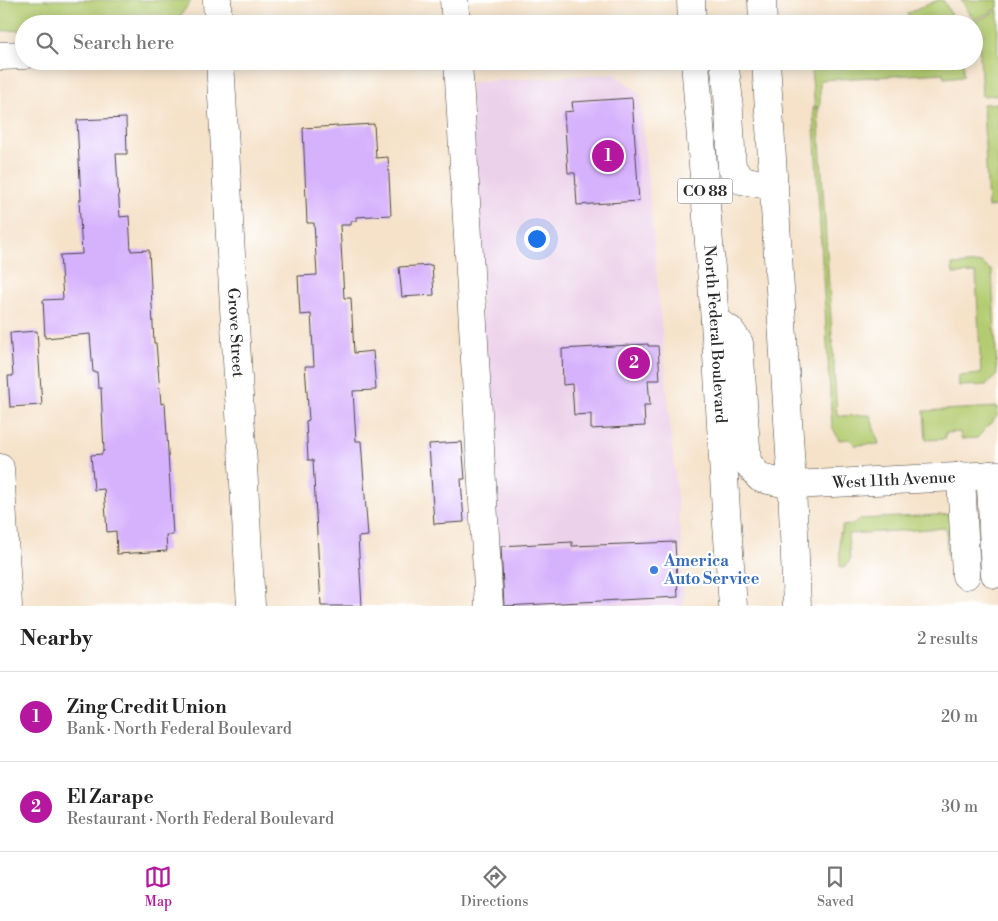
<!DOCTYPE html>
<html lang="en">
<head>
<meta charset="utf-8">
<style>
	:root { --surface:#fff; --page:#f6f6f6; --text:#222; --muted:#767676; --line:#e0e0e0; --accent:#b5179e }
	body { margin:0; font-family:"Libre Bodoni",serif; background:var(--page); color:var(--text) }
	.you { position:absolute; left:536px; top:238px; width:18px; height:18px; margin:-12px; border:4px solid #fff; border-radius:50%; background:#1a73e8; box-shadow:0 0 0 8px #1a73e833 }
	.badge { display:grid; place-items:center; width:32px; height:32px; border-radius:50%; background:var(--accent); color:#fff; font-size:16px; font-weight:700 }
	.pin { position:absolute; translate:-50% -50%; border:2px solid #fff; box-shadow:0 1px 5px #0006 }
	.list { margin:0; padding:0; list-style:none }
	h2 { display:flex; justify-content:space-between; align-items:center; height:65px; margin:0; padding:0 20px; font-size:21px }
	h2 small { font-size:16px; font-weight:400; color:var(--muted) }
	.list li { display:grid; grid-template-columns:32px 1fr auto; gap:15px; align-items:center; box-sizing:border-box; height:90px; padding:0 20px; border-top:1px solid var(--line) }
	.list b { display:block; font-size:19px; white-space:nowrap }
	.list p { margin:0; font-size:16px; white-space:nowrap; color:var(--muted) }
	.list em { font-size:16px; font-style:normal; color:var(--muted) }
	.icon { flex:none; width:28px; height:28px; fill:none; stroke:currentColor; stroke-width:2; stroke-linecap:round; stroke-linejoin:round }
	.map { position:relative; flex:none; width:998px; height:606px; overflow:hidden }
	.search { position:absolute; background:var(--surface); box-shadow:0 2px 12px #0003; left:15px; right:15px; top:15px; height:55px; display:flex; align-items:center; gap:12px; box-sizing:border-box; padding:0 18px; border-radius:28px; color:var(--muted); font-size:19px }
	.sheet { height:245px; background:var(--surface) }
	nav { display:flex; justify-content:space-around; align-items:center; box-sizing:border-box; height:70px; border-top:1px solid var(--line); background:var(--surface); font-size:14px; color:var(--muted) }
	nav a { display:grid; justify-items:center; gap:2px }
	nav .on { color:var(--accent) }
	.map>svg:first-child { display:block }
	.built { fill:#ecd1ea }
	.green { fill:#b4cc71; stroke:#707c4e }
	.building { fill:#d6b1fc }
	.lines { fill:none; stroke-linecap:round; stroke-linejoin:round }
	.minor-casing { stroke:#494643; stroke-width:29 }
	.major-casing { stroke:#494643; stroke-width:29 }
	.minor { stroke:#fff; stroke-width:28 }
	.major { stroke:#fff; stroke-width:28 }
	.shop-dot { fill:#3f7fe0; stroke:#fff; stroke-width:2 }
	.labels { text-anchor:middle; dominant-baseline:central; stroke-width:4.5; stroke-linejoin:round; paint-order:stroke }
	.shield { fill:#fff; stroke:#6b6b6b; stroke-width:1 }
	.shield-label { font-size:15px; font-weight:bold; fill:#2b2b2b }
	.street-label { font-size:16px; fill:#2b2b2b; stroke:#fff }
	.shop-label { font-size:16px; font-weight:bold; fill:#366cbe; stroke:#fff; text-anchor:start }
</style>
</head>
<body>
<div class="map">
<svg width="998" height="606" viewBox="0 0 998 606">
	<rect width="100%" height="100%" fill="#fff"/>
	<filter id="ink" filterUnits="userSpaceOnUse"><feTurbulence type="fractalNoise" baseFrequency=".02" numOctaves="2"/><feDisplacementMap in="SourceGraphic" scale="10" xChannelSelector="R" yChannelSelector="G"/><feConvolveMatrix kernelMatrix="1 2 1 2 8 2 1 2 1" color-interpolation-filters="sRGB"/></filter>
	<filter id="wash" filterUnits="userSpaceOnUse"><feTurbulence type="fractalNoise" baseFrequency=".0096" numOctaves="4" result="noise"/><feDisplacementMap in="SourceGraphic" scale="20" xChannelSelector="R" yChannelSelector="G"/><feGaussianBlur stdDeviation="1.12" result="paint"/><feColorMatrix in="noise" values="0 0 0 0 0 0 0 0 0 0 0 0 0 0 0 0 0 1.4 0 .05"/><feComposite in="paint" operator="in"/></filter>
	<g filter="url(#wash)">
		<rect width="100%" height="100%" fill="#f5e2c9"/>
		<!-- built -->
		<path class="built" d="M 615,74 L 640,94 L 681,540 L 684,606 L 496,606 L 470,82 Z"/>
		<!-- green -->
		<g class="green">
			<path d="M 0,0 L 191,0 L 191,1 L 176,22 L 141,24 L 24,24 L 24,30 L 0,31 Z"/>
			<path d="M 938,0 L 943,0 L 956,23 L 953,24 L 912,24 L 907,14 Z"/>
			<path d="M 961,0 L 998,0 L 998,8 L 974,20 Z"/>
			<path d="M 998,10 L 998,95 L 982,96 L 979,37 L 984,34 L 975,22 Z"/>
			<path d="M 810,61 L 860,61 L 861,68 L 866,67 L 865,61 L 963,61 L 963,76 L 944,78 L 943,73 L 820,80 L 820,107 L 815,107 Z"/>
			<path d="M 998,103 L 998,206 L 988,207 L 983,104 Z"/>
			<path d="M 813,108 L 820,108 L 818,110 L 837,416 L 870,415 L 879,444 L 855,445 L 849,439 L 839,440 L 832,426 Z"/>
			<path d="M 981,263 L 992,271 L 997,375 L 986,385 L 959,386 L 958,376 L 981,374 L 976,273 L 953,274 L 952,265 Z"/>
			<path d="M 998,407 L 998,415 L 977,438 L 961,439 L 960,432 L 945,433 L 945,439 L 926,440 L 924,411 Z"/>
			<path d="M 957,514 L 956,558 L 951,558 L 947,554 L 946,528 L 848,534 L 850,561 L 844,567 L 840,567 L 839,533 L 842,533 L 842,526 L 851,525 L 861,519 Z"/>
		</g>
		<g id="blocks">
			<!-- building -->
			<g class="building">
				<path d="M 632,98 L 639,201 L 577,205 L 575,173 L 568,173 L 564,112 L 573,111 L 572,102 Z"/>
				<path d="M 126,118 L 127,154 L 116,154 L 120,217 L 129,216 L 131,251 L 149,250 L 154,343 L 156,343 L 161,404 L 165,403 L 173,535 L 166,535 L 167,551 L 117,554 L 116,531 L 107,532 L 104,489 L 94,490 L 91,455 L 102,454 L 102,452 L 104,451 L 101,388 L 98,388 L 97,372 L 93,372 L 90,334 L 45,338 L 43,300 L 63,299 L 60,255 L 82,254 L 79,200 L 81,200 L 77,120 Z"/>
				<path d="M 374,124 L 376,158 L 388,157 L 391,215 L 356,217 L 356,221 L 351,221 L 351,225 L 340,225 L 344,298 L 351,298 L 354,353 L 373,351 L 376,390 L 353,391 L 356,441 L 361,441 L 368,536 L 358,537 L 362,606 L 321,606 L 313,460 L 308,460 L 306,421 L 309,420 L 305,366 L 314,366 L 311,314 L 300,315 L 298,276 L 317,275 L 314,223 L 307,223 L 303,128 Z"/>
				<path d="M 432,265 L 434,295 L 402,297 L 399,267 Z"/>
				<path d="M 37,331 L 42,405 L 10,407 L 8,376 L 13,376 L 10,333 Z"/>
				<path d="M 648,344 L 648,346 L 658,346 L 660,380 L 648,380 L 650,405 L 644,405 L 645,426 L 591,429 L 591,414 L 574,415 L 572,384 L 563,385 L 562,349 Z"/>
				<path d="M 462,442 L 465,479 L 461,479 L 464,522 L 434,524 L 429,444 Z"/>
				<path d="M 572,542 L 572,546 L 675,542 L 678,597 L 504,606 L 501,546 Z"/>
			</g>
		</g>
	</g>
	<g filter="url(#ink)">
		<use href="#blocks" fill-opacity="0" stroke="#494643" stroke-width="1"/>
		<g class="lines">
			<defs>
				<g id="minor">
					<path d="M 217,0 L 218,24"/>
					<path d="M 454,0 L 456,24"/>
					<path d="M 0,56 L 24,55"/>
					<path id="s1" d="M 220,61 L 251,606"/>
					<path d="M 458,61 L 489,606"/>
					<path d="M 0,468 L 8,606"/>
					<path d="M 990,475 C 993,508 993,541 995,574"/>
					<path d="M 961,476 L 966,575"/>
					<path id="s2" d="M 792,485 L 998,475"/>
				</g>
				<g id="major">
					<path d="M 691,0 L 692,24"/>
					<path d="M 762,0 L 763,24"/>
					<path id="s3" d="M 695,61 L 715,321 L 726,511 L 733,606"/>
					<path d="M 724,61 L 728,93 L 732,168 L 741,180 L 774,186"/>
					<path d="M 766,61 L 792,485 L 797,606"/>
					<path d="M 715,321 L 730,330 L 739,343 L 747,462 L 760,478 L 792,485"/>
				</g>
			</defs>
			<!-- minor casing -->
			<use href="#minor" class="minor-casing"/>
			<!-- major casing -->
			<use href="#major" class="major-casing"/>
			<!-- minor -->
			<use href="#minor" class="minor"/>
			<!-- major -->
			<use href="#major" class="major"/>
		</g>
	</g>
	<!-- markers -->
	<circle class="shop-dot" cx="654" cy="570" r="5"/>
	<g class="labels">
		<!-- shield labels -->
		<rect class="shield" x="677.5" y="178.5" width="55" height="25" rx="4"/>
		<g class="shield-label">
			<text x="705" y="191">CO 88</text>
		</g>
		<!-- street labels -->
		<g class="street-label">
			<text stroke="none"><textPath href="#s1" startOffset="272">Grove Street</textPath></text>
			<text stroke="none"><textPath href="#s3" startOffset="274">North Federal Boulevard</textPath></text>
			<text stroke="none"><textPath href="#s2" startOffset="102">West 11th Avenue</textPath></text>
		</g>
		<!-- shop labels -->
		<g class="shop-label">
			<text x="664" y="561">America<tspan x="664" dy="18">Auto Service</tspan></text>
		</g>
	</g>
</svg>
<div class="you"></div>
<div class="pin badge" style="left:608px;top:156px">1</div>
<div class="pin badge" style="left:634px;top:363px">2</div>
<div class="search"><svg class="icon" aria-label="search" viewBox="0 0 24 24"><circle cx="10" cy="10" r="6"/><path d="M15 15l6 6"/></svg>Search here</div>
</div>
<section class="sheet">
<h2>Nearby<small>2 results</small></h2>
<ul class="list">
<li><span class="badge">1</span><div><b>Zing Credit Union</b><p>Bank · North Federal Boulevard</p></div><em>20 m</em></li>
<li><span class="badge">2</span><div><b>El Zarape</b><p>Restaurant · North Federal Boulevard</p></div><em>30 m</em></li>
</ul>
</section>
<nav>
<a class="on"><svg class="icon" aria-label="map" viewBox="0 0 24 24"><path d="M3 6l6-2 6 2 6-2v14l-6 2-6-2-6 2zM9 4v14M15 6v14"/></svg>Map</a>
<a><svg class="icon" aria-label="directions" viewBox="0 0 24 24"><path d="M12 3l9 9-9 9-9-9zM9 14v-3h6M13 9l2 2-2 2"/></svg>Directions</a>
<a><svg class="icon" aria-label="saved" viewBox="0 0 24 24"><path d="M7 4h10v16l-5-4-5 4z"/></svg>Saved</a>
</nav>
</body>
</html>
